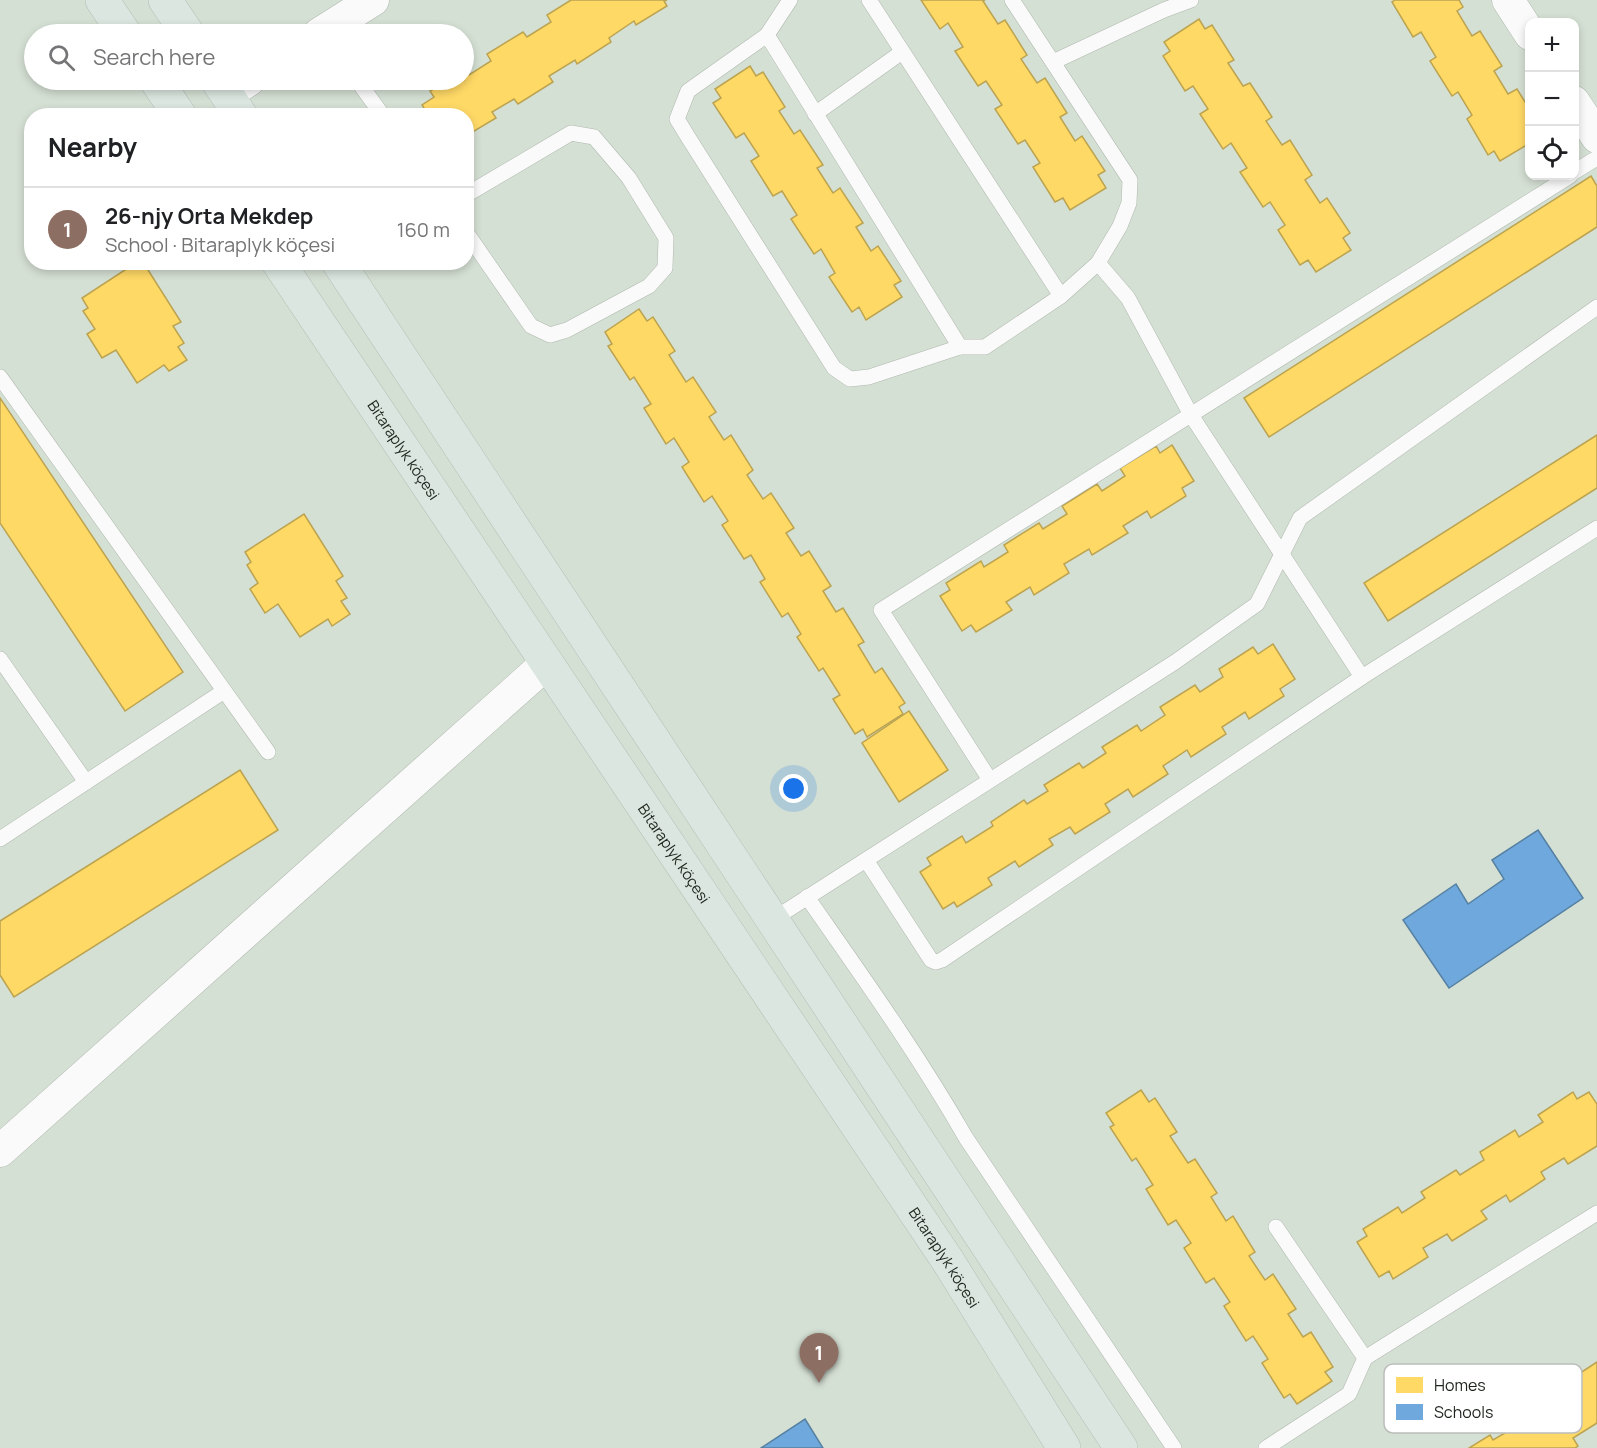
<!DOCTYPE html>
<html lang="en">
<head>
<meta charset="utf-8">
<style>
	:root { --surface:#fff; --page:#f6f6f6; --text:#202124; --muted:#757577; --line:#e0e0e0; --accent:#0b8043 }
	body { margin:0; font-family:Manrope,sans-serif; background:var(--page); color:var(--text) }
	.controls { position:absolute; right:18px; top:18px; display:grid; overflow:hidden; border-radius:12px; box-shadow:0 3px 9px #0003 }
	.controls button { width:54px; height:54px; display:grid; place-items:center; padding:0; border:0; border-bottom:2px solid var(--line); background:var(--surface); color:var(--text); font:30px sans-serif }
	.you { position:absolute; left:794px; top:789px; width:21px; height:21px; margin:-15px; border:4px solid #fff; border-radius:50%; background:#1a73e8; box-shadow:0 0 0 9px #1a73e833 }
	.badge { display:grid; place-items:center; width:39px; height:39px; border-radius:50%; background:var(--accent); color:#fff; font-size:20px; font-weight:700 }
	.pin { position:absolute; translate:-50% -50px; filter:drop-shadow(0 2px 3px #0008) }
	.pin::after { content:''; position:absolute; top:32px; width:21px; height:18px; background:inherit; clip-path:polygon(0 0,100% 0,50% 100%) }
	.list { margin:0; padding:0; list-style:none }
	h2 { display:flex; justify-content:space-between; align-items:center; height:78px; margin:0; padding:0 24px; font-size:26px }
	h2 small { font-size:20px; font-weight:400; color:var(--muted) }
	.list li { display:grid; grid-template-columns:39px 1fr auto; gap:18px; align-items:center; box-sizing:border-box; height:84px; padding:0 24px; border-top:2px solid var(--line) }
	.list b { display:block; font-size:22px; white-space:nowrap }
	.list p { margin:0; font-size:20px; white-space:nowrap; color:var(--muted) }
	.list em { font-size:20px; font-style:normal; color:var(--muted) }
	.icon { flex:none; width:33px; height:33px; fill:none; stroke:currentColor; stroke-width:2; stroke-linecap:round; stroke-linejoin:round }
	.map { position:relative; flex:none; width:1597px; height:1448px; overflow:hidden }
	.search { position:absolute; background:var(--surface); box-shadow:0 3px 9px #0003; left:24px; top:24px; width:450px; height:66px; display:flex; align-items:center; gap:15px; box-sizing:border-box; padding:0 21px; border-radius:33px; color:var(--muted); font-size:22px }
	.panel { position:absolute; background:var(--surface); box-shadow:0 3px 9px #0003; left:24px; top:108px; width:450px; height:162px; border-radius:24px }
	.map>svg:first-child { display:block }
	.homes { fill:#ffd966; stroke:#bba350; stroke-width:1.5 }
	.schools { fill:#6fa8dc; stroke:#5680a2; stroke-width:1.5 }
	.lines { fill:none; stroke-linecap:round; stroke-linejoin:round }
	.lane-casing { stroke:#b0b8af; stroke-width:16 }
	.street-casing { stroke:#b0b8af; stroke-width:33 }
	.highway-casing { stroke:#b6bcb6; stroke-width:34 }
	.lane { stroke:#f9faf9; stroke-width:15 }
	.street { stroke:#f9faf9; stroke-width:32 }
	.highway { stroke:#dae6df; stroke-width:33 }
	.labels { text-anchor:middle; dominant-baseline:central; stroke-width:6; stroke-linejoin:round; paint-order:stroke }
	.street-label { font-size:15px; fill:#1d241c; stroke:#fff }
	.key { fill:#fff; stroke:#bbbdbb; stroke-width:1.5 }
	.key-label { font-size:16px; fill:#1d241c }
</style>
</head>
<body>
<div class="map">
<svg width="1597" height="1448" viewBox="0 0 1597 1448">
	<rect width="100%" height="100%" fill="#d5e0d4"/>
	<!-- homes -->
	<g class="homes">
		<path d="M 571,0 L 667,0 L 664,1 L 667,6 L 636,25 L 634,21 L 609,38 L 611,42 L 577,64 L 575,60 L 549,76 L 553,82 L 518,104 L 514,99 L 492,112 L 496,118 L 466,136 L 466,116 L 429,116 L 422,105 L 434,97 L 430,91 L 449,80 L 464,80 L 464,70 L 465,69 L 469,75 L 491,61 L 487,54 L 523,32 L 527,37 L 551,22 L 547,15 Z"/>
		<path d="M 921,0 L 985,0 L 983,1 L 998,24 L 1005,20 L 1027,55 L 1021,59 L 1037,83 L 1045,78 L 1067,113 L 1060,117 L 1075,141 L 1082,136 L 1105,171 L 1098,175 L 1106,188 L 1070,210 L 1063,198 L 1055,202 L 1033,167 L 1040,163 L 1025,140 L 1018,144 L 995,109 L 1002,105 L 986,81 L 978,86 L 955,51 L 963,47 L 948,23 L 940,29 Z"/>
		<path d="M 1395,0 L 1459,0 L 1463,7 L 1457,11 L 1472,36 L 1480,31 L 1502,66 L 1494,71 L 1508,94 L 1517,89 L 1530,110 L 1530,143 L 1500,161 L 1494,151 L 1488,155 L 1467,119 L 1472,115 L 1458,92 L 1452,96 L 1430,61 L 1436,57 L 1421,32 L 1413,37 L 1392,2 Z"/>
		<path d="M 1199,19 L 1205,29 L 1212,25 L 1234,60 L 1228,63 L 1243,86 L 1250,83 L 1272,117 L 1266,121 L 1282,145 L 1290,140 L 1312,175 L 1305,180 L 1320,203 L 1327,198 L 1350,233 L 1343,238 L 1351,250 L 1316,272 L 1308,260 L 1300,265 L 1278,230 L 1285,225 L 1270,202 L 1263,207 L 1240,172 L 1247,168 L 1231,143 L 1223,149 L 1200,114 L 1208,109 L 1193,86 L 1185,91 L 1163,56 L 1170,51 L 1164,42 Z"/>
		<path d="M 750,66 L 756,76 L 763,72 L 785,107 L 779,111 L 794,134 L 800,130 L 823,165 L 817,168 L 833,193 L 840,188 L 863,223 L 856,227 L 871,251 L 878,246 L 901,281 L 894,285 L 902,297 L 866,320 L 859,307 L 852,312 L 829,277 L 835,273 L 821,249 L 814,254 L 791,219 L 797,215 L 782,191 L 773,196 L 751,161 L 759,156 L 744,133 L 736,138 L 713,103 L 721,98 L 715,89 Z"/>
		<path d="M 1591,176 L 1597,186 L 1597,227 L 1269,437 L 1244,398 Z"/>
		<path d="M 137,262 L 143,262 L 181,322 L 173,326 L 184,343 L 178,347 L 187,360 L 169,371 L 164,365 L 137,383 L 116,350 L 102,358 L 87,334 L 95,329 L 83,311 L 88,308 L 82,298 Z"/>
		<path d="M 639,309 L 647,321 L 653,317 L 675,351 L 669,355 L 686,382 L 693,377 L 716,412 L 709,417 L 724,440 L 731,435 L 753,470 L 747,475 L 763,499 L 771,493 L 794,528 L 786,533 L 801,556 L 809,551 L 831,586 L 823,591 L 836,612 L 843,608 L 864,642 L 858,645 L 875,673 L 882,668 L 905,703 L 899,707 L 903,714 L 867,737 L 863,729 L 855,734 L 833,699 L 840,695 L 823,668 L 819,671 L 797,637 L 801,634 L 788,613 L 782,617 L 760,582 L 765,579 L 751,555 L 744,559 L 722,525 L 728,521 L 712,496 L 704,502 L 682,467 L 689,462 L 674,438 L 666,444 L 644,408 L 651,404 L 634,377 L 630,380 L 608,346 L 612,344 L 605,332 Z"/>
		<path d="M 0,398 L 183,672 L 125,711 L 0,523 Z"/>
		<path d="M 1597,435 L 1597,488 L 1388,621 L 1364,583 Z"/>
		<path d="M 1172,445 L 1194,481 L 1182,488 L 1186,496 L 1151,518 L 1147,511 L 1123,526 L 1128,533 L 1092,555 L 1089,549 L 1064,564 L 1069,573 L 1034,595 L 1030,587 L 1006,602 L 1012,610 L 976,632 L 971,625 L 962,631 L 940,596 L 950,590 L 946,583 L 981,561 L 984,567 L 1008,552 L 1004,545 L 1039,523 L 1043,529 L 1067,514 L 1062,506 L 1097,484 L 1102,491 L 1125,476 L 1120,468 L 1156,446 L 1160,453 Z"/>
		<path d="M 304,514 L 343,576 L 336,581 L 347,598 L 341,601 L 350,614 L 332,626 L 328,619 L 300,637 L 278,604 L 265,613 L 250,589 L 258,583 L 247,565 L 251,562 L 245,552 Z"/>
		<path d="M 1273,644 L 1295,679 L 1280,689 L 1284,696 L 1249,719 L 1245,712 L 1222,727 L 1226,734 L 1191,757 L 1187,750 L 1163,766 L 1168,774 L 1133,797 L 1128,789 L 1105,804 L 1110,812 L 1075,834 L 1070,827 L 1049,839 L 1053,845 L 1019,867 L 1015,861 L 988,878 L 992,885 L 957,907 L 954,902 L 943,909 L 920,872 L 931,865 L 927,858 L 962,836 L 966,843 L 993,826 L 991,822 L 1024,800 L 1027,804 L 1048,791 L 1044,785 L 1079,763 L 1083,768 L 1106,753 L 1102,747 L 1137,725 L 1141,731 L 1165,715 L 1160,707 L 1195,685 L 1200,692 L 1223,677 L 1219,669 L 1253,647 L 1258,654 Z"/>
		<path d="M 909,711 L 948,770 L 899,802 L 862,743 Z"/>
		<path d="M 240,770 L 278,830 L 14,997 L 0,975 L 0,921 Z"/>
		<path d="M 1141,1090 L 1149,1102 L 1155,1098 L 1177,1132 L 1170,1136 L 1188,1163 L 1195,1159 L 1217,1193 L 1211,1197 L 1226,1221 L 1233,1216 L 1255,1252 L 1249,1256 L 1265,1280 L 1273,1274 L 1296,1309 L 1288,1314 L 1303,1337 L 1311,1332 L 1333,1367 L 1325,1372 L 1332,1381 L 1297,1404 L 1290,1394 L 1284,1398 L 1262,1363 L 1268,1359 L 1253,1336 L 1246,1341 L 1224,1306 L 1230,1302 L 1214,1278 L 1206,1283 L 1184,1248 L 1191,1243 L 1176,1220 L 1168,1225 L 1146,1189 L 1153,1185 L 1136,1158 L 1132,1161 L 1110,1127 L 1114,1125 L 1106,1113 Z"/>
		<path d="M 1573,1092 L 1577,1099 L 1589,1092 L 1597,1104 L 1597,1146 L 1568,1164 L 1564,1158 L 1541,1172 L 1545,1179 L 1510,1202 L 1506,1195 L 1481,1211 L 1487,1219 L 1452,1241 L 1447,1234 L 1423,1248 L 1428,1257 L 1393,1279 L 1389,1271 L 1379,1277 L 1357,1242 L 1367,1236 L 1363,1229 L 1398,1207 L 1402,1213 L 1425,1198 L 1421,1192 L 1456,1170 L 1460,1175 L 1484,1160 L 1480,1152 L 1515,1130 L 1519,1137 L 1543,1122 L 1538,1115 Z"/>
		<path d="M 1597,1362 L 1597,1423 L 1573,1438 L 1578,1446 L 1575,1448 L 1469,1448 L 1490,1435 L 1493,1440 L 1517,1426 L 1513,1419 L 1547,1397 L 1551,1402 L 1576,1387 L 1571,1379 Z"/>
	</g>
	<!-- schools -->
	<g class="schools">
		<path d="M 1538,830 L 1583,898 L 1449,988 L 1403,920 L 1456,884 L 1468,904 L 1504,879 L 1492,860 Z"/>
		<path d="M 805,1419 L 823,1448 L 761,1448 Z"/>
	</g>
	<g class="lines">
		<defs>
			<g id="lane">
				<path d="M 790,0 L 767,35 L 960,347 L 985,347 L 1061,296 L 1098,263 L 1128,298 L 1191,415 L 1362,677 L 942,960 L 936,962 L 931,960 L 866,860"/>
				<path d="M 869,0 L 1061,296"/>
				<path d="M 1012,0 L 1130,180 L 1129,203 L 1120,226 L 1098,263"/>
				<path d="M 767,35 L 688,91 L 677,119 L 688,137 L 834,368 L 850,379 L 869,377 L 960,347"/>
				<path d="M 1053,62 L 1164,10 L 1191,0"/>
				<path d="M 357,80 L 383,116"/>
				<path d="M 815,114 L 902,52"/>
				<path d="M 1574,172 L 1597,158"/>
				<path d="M 466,195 L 571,133 L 594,137 L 629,178 L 666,238 L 665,268 L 649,286 L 567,330 L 550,335 L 531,326 L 466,232"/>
				<path d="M 0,377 L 268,752"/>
				<path d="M 0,659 L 86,782"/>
				<path d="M 1362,677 L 1597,528"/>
				<path d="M 990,780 L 881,610 L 1570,176"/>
				<path d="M 0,839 L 224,691"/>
				<path d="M 807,897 C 862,976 918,1054 966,1138 L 1174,1448"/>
				<path d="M 772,920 L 1175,662 L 1257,604 L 1300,518 L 1597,307"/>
				<path d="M 1365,1358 L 1597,1213"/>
				<path d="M 1266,1448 L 1349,1394 L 1365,1358 L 1276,1227"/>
			</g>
			<g id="street">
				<path d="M 1508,0 L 1530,34"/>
				<path d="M 319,34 L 373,0"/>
				<path d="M 227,94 L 249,80"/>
				<path d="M 1574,102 L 1597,137"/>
				<path d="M 0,1151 L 547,663"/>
			</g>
			<g id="highway">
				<path d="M 102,0 L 125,34"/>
				<path d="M 165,0 L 188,34"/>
				<path d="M 156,80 L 180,116"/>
				<path d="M 217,80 L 241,116"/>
				<path id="s1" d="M 278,262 L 948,1261 L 1064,1448"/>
				<path d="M 338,262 L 1121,1448"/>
			</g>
		</defs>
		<!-- lane casing -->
		<use href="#lane" class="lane-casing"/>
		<!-- street casing -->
		<use href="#street" class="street-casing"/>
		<!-- highway casing -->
		<use href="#highway" class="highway-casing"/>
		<!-- lane -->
		<use href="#lane" class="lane"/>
		<!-- street -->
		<use href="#street" class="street"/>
		<!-- highway -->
		<use href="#highway" class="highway"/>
	</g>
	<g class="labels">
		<!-- street labels -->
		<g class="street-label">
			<text stroke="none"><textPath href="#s1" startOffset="226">Bitaraplyk köçesi</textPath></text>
			<text stroke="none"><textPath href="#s1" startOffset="712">Bitaraplyk köçesi</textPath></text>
			<text stroke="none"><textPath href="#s1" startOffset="1198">Bitaraplyk köçesi</textPath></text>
		</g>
	</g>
	<!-- legend -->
	<rect x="1384" y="1364" width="198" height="69" rx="9" class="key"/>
	<rect x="1396" y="1377" width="27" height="16" fill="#ffd966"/>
	<rect x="1396" y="1404" width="27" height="16" fill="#6fa8dc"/>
	<g class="key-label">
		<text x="1434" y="1391">Homes</text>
		<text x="1434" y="1418">Schools</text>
	</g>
</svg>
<div class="controls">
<button>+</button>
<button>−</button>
<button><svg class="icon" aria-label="locate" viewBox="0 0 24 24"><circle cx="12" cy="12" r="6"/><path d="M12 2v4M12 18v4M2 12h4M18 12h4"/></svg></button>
</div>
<div class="you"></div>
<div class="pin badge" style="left:819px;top:1383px;background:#8d6e63">1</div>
<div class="search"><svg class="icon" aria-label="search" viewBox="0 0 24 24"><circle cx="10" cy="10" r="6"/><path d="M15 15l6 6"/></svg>Search here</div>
<section class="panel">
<h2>Nearby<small></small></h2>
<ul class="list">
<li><span class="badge" style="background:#8d6e63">1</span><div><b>26-njy Orta Mekdep</b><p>School · Bitaraplyk köçesi</p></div><em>160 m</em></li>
</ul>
</section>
</div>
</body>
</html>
